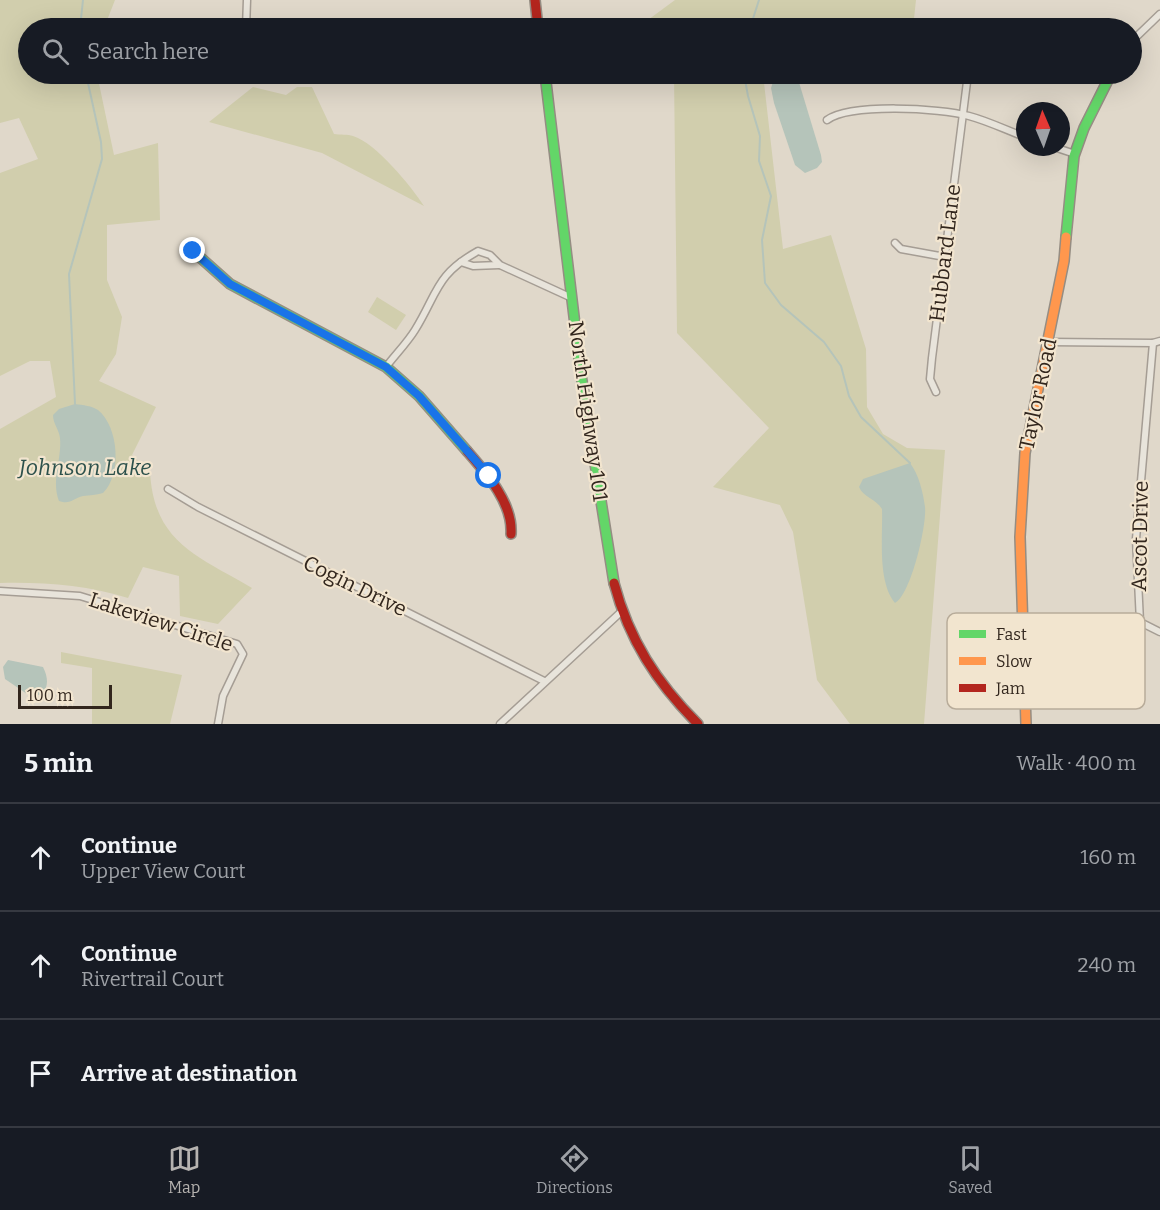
<!DOCTYPE html>
<html lang="en">
<head>
<meta charset="utf-8">
<style>
	:root { --surface:#171b24; --page:#20242c; --text:#f1f3f6; --muted:#9ea1a6; --line:#363941; --accent:#b6b3b0 }
	body { margin:0; font-family:Bitter,serif; background:var(--page); color:var(--text) }
	.compass { position:absolute; left:1016px; top:102px; width:54px; height:54px; border-radius:50%; background:var(--surface); box-shadow:0 6px 24px #0002; rotate:358deg }
	.scale { position:absolute; left:18px; bottom:15px; width:94px; box-sizing:border-box; padding-left:6px; border:3px solid #32261d; border-top:0; font-size:16px; line-height:21px; white-space:nowrap; color:#32261d; -webkit-text-stroke:4px #f2e5cf; paint-order:stroke }
	.stop { position:absolute; width:18px; height:18px; margin:-14px; border:4px solid #1a73e8; border-radius:50%; background:#fff }
	.stop.end { background:#1a73e8; border-color:#fff; box-shadow:0 2px 6px #0008 }
	.list { margin:0; padding:0; list-style:none }
	h2 { display:flex; justify-content:space-between; align-items:center; height:78px; margin:0; padding:0 24px; font-size:26px }
	h2 small { font-size:20px; font-weight:400; color:var(--muted) }
	.list li { display:grid; grid-template-columns:39px 1fr auto; gap:18px; align-items:center; box-sizing:border-box; height:108px; padding:0 24px; border-top:2px solid var(--line) }
	.list b { display:block; font-size:22px; white-space:nowrap }
	.list p { margin:0; font-size:20px; white-space:nowrap; color:var(--muted) }
	.list em { font-size:20px; font-style:normal; color:var(--muted) }
	.icon { flex:none; width:33px; height:33px; fill:none; stroke:currentColor; stroke-width:2; stroke-linecap:round; stroke-linejoin:round }
	.map { position:relative; flex:none; width:1160px; height:724px; overflow:hidden }
	.search { position:absolute; background:var(--surface); box-shadow:0 6px 24px #0002; left:18px; right:18px; top:18px; height:66px; display:flex; align-items:center; gap:15px; box-sizing:border-box; padding:0 21px; border-radius:33px; color:var(--muted); font-size:22px }
	.sheet { height:402px; background:var(--surface) }
	nav { display:flex; justify-content:space-around; align-items:center; box-sizing:border-box; height:84px; border-top:2px solid var(--line); background:var(--surface); font-size:16px; color:var(--muted) }
	nav a { display:grid; justify-items:center; gap:3px }
	nav .on { color:var(--accent) }
	.map>svg:first-child { display:block }
	.green { fill:#d1cead }
	.water { fill:#b5c4ba }
	.lines { fill:none; stroke-linecap:round; stroke-linejoin:round }
	.stream { stroke:#b5c4ba; stroke-width:2 }
	.street-casing { stroke:#a59d94; stroke-width:9 }
	.fast-casing { stroke:#958d83; stroke-width:12 }
	.slow-casing { stroke:#958d83; stroke-width:12 }
	.jam-casing { stroke:#958d83; stroke-width:12 }
	.street { stroke:#e8e4db; stroke-width:6 }
	.fast { stroke:#63d668; stroke-width:9 }
	.slow { stroke:#ff974d; stroke-width:9 }
	.jam { stroke:#b3261e; stroke-width:9 }
	.route { stroke:#1a73e8; stroke-width:8 }
	.labels { text-anchor:middle; dominant-baseline:central; stroke-width:4.5; stroke-linejoin:round; paint-order:stroke }
	.street-label { font-size:21px; fill:#32261d; stroke:#f2e5cf }
	.water-label { font-size:22px; font-style:italic; fill:#2d514c; stroke:#f2e5cf }
	.key { fill:#f2e5cf; stroke:#b8ac9a; stroke-width:1.5 }
	.key-label { font-size:16px; fill:#32261d }
</style>
</head>
<body>
<div class="map">
<svg width="1160" height="724" viewBox="0 0 1160 724">
	<rect width="100%" height="100%" fill="#e0d8ca"/>
	<!-- green -->
	<g class="green">
		<path d="M 0,0 L 115,0 L 104,28 L 28,28 L 28,74 L 97,74 L 114,155 L 158,143 L 160,220 L 107,225 L 107,280 L 122,317 L 116,354 L 99,381 L 156,407 L 132,455 L 150,472 C 154,543 198,556 252,588 L 218,624 L 180,616 L 179,576 L 143,567 L 128,598 C 86,585 44,582 0,583 L 0,429 L 56,397 L 50,361 L 30,361 L 0,376 L 0,173 L 38,159 L 19,118 L 0,123 Z"/>
		<path d="M 675,0 L 916,0 L 913,28 L 637,28 Z"/>
		<path d="M 674,74 L 763,74 L 783,249 L 831,235 L 866,349 L 867,407 L 883,434 L 907,448 L 945,450 L 924,724 L 850,724 L 817,680 L 793,532 L 780,505 L 713,487 L 769,428 L 677,333 Z"/>
		<path d="M 253,87 L 286,95 L 297,87 L 312,87 L 334,134 C 340,135 348,134 353,136 C 376,143 411,186 424,206 L 322,153 L 209,122 Z"/>
		<path d="M 377,297 L 406,315 L 396,330 L 368,312 Z"/>
		<path d="M 61,652 L 182,675 L 170,724 L 92,724 L 92,668 L 61,663 Z"/>
	</g>
	<!-- water -->
	<g class="water">
		<path d="M 782,74 L 793,74 L 798,79 L 821,155 L 822,162 L 817,168 L 805,173 L 795,165 L 774,103 L 771,88 L 775,76 Z"/>
		<path d="M 75,404 C 83,405 92,406 98,410 C 119,427 122,475 103,493 C 96,495 90,495 83,496 C 73,498 71,505 59,501 C 51,479 62,460 60,438 C 59,429 53,424 53,415 L 59,409 Z"/>
		<path d="M 910,463 C 919,475 923,492 925,507 C 927,525 911,595 895,603 C 877,581 883,536 882,509 C 876,499 863,497 859,487 L 863,479 Z"/>
		<path d="M 8,660 L 43,667 C 48,677 49,686 42,695 L 27,694 L 5,679 L 3,667 Z"/>
	</g>
	<g class="lines">
		<!-- stream -->
		<g class="stream">
			<path d="M 80,28 L 83,0"/>
			<path d="M 750,28 L 759,0"/>
			<path d="M 744,74 L 748,96 L 760,136 L 759,161 L 771,196 L 762,240 L 765,283 L 781,305 L 824,342 L 841,366 L 849,396 L 861,417 L 910,463"/>
			<path d="M 75,404 L 69,274 L 102,159 L 101,142 L 86,74"/>
		</g>
		<defs>
			<g id="street">
				<path d="M 246,28 L 247,0"/>
				<path d="M 1132,41 L 1160,14"/>
				<path d="M 827,120 C 851,103 939,108 969,116 C 988,121 1006,130 1025,137"/>
				<path d="M 1054,147 L 1075,154"/>
				<path d="M 895,243 L 901,249 L 945,257"/>
				<path d="M 461,262 L 473,266 L 499,265"/>
				<path d="M 1049,342 L 1153,343 L 1160,341"/>
				<path d="M 386,367 C 395,355 407,343 415,330 C 438,293 435,275 478,251 L 490,255 L 500,265 L 572,298"/>
				<path d="M 936,392 L 930,379 L 932,358 L 968,74"/>
				<path d="M 168,489 L 198,507 L 544,681"/>
				<path d="M 0,591 L 80,596 L 237,644 L 243,654 L 223,696 L 218,724"/>
				<path d="M 1140,622 L 1136,539 L 1153,343"/>
				<path d="M 1025,626 L 1101,621 L 1140,622 L 1160,632"/>
				<path d="M 500,724 L 622,611"/>
			</g>
			<g id="fast">
				<path d="M 545,74 L 581,375 L 614,583"/>
				<path d="M 1066,237 L 1074,156 L 1084,128 L 1111,74"/>
				<path d="M 193,251 L 230,284 L 386,367 L 419,396 L 467,451"/>
			</g>
			<path id="slow" d="M 1026,724 L 1020,537 L 1025,453 L 1064,261 L 1066,237"/>
			<g id="jam">
				<path d="M 535,0 L 538,28"/>
				<path d="M 467,451 C 487,474 513,503 511,534"/>
				<path d="M 614,583 C 629,640 657,683 698,724"/>
			</g>
		</defs>
		<!-- street casing -->
		<use href="#street" class="street-casing"/>
		<!-- fast casing -->
		<use href="#fast" class="fast-casing"/>
		<!-- slow casing -->
		<use href="#slow" class="slow-casing"/>
		<!-- jam casing -->
		<use href="#jam" class="jam-casing"/>
		<!-- street -->
		<use href="#street" class="street"/>
		<!-- fast -->
		<use href="#fast" class="fast"/>
		<!-- slow -->
		<use href="#slow" class="slow"/>
		<!-- jam -->
		<use href="#jam" class="jam"/>
	</g>
	<g class="lines">
		<!-- route -->
		<path class="route" d="M 193,251 L 230,284 L 386,367 L 419,396 L 489,476"/>
	</g>
	<g class="labels">
		<!-- street labels -->
		<g class="street-label">
			<text transform="translate(945 253) rotate(-83)">Hubbard Lane</text>
			<text transform="translate(1038 394) rotate(-78)">Taylor Road</text>
			<text transform="translate(588 411) rotate(82)">North Highway 101</text>
			<text transform="translate(1140 536) rotate(-89)">Ascot Drive</text>
			<text transform="translate(355 586) rotate(26)">Cogin Drive</text>
			<text transform="translate(161 622) rotate(18)">Lakeview Circle</text>
		</g>
		<!-- water labels -->
		<g class="water-label">
			<text x="85" y="467">Johnson Lake</text>
		</g>
	</g>
	<!-- legend -->
	<rect x="947" y="613" width="198" height="96" rx="9" class="key"/>
	<rect x="959" y="630" width="27" height="8" fill="#63d668"/>
	<rect x="959" y="657" width="27" height="8" fill="#ff974d"/>
	<rect x="959" y="684" width="27" height="8" fill="#b3261e"/>
	<g class="key-label">
		<text x="996" y="640">Fast</text>
		<text x="996" y="667">Slow</text>
		<text x="996" y="694">Jam</text>
	</g>
</svg>
<svg class="compass" viewBox="-18 -18 36 36"><path d="M0-13l5 13h-10z" fill="#e53935"/><path d="M0 13l5-13h-10z" fill="#9ea1a6"/></svg>
<div class="scale">100 m</div>
<div class="stop" style="left:489px;top:476px"></div>
<div class="stop end" style="left:193px;top:251px"></div>
<div class="search"><svg class="icon" aria-label="search" viewBox="0 0 24 24"><circle cx="10" cy="10" r="6"/><path d="M15 15l6 6"/></svg>Search here</div>
</div>
<section class="sheet">
<h2>5 min<small>Walk · 400 m</small></h2>
<ul class="list">
<li><svg class="icon" aria-label="ahead" viewBox="0 0 24 24"><path d="M12 20V5M6 11l6-6 6 6"/></svg><div><b>Continue</b><p>Upper View Court</p></div><em>160 m</em></li>
<li><svg class="icon" aria-label="ahead" viewBox="0 0 24 24"><path d="M12 20V5M6 11l6-6 6 6"/></svg><div><b>Continue</b><p>Rivertrail Court</p></div><em>240 m</em></li>
<li><svg class="icon" aria-label="arrive" viewBox="0 0 24 24"><path d="M6 21V4h12l-3 4 3 4H6"/></svg><div><b>Arrive at destination</b></div></li>
</ul>
</section>
<nav>
<a class="on"><svg class="icon" aria-label="map" viewBox="0 0 24 24"><path d="M3 6l6-2 6 2 6-2v14l-6 2-6-2-6 2zM9 4v14M15 6v14"/></svg>Map</a>
<a><svg class="icon" aria-label="directions" viewBox="0 0 24 24"><path d="M12 3l9 9-9 9-9-9zM9 14v-3h6M13 9l2 2-2 2"/></svg>Directions</a>
<a><svg class="icon" aria-label="saved" viewBox="0 0 24 24"><path d="M7 4h10v16l-5-4-5 4z"/></svg>Saved</a>
</nav>
</body>
</html>
